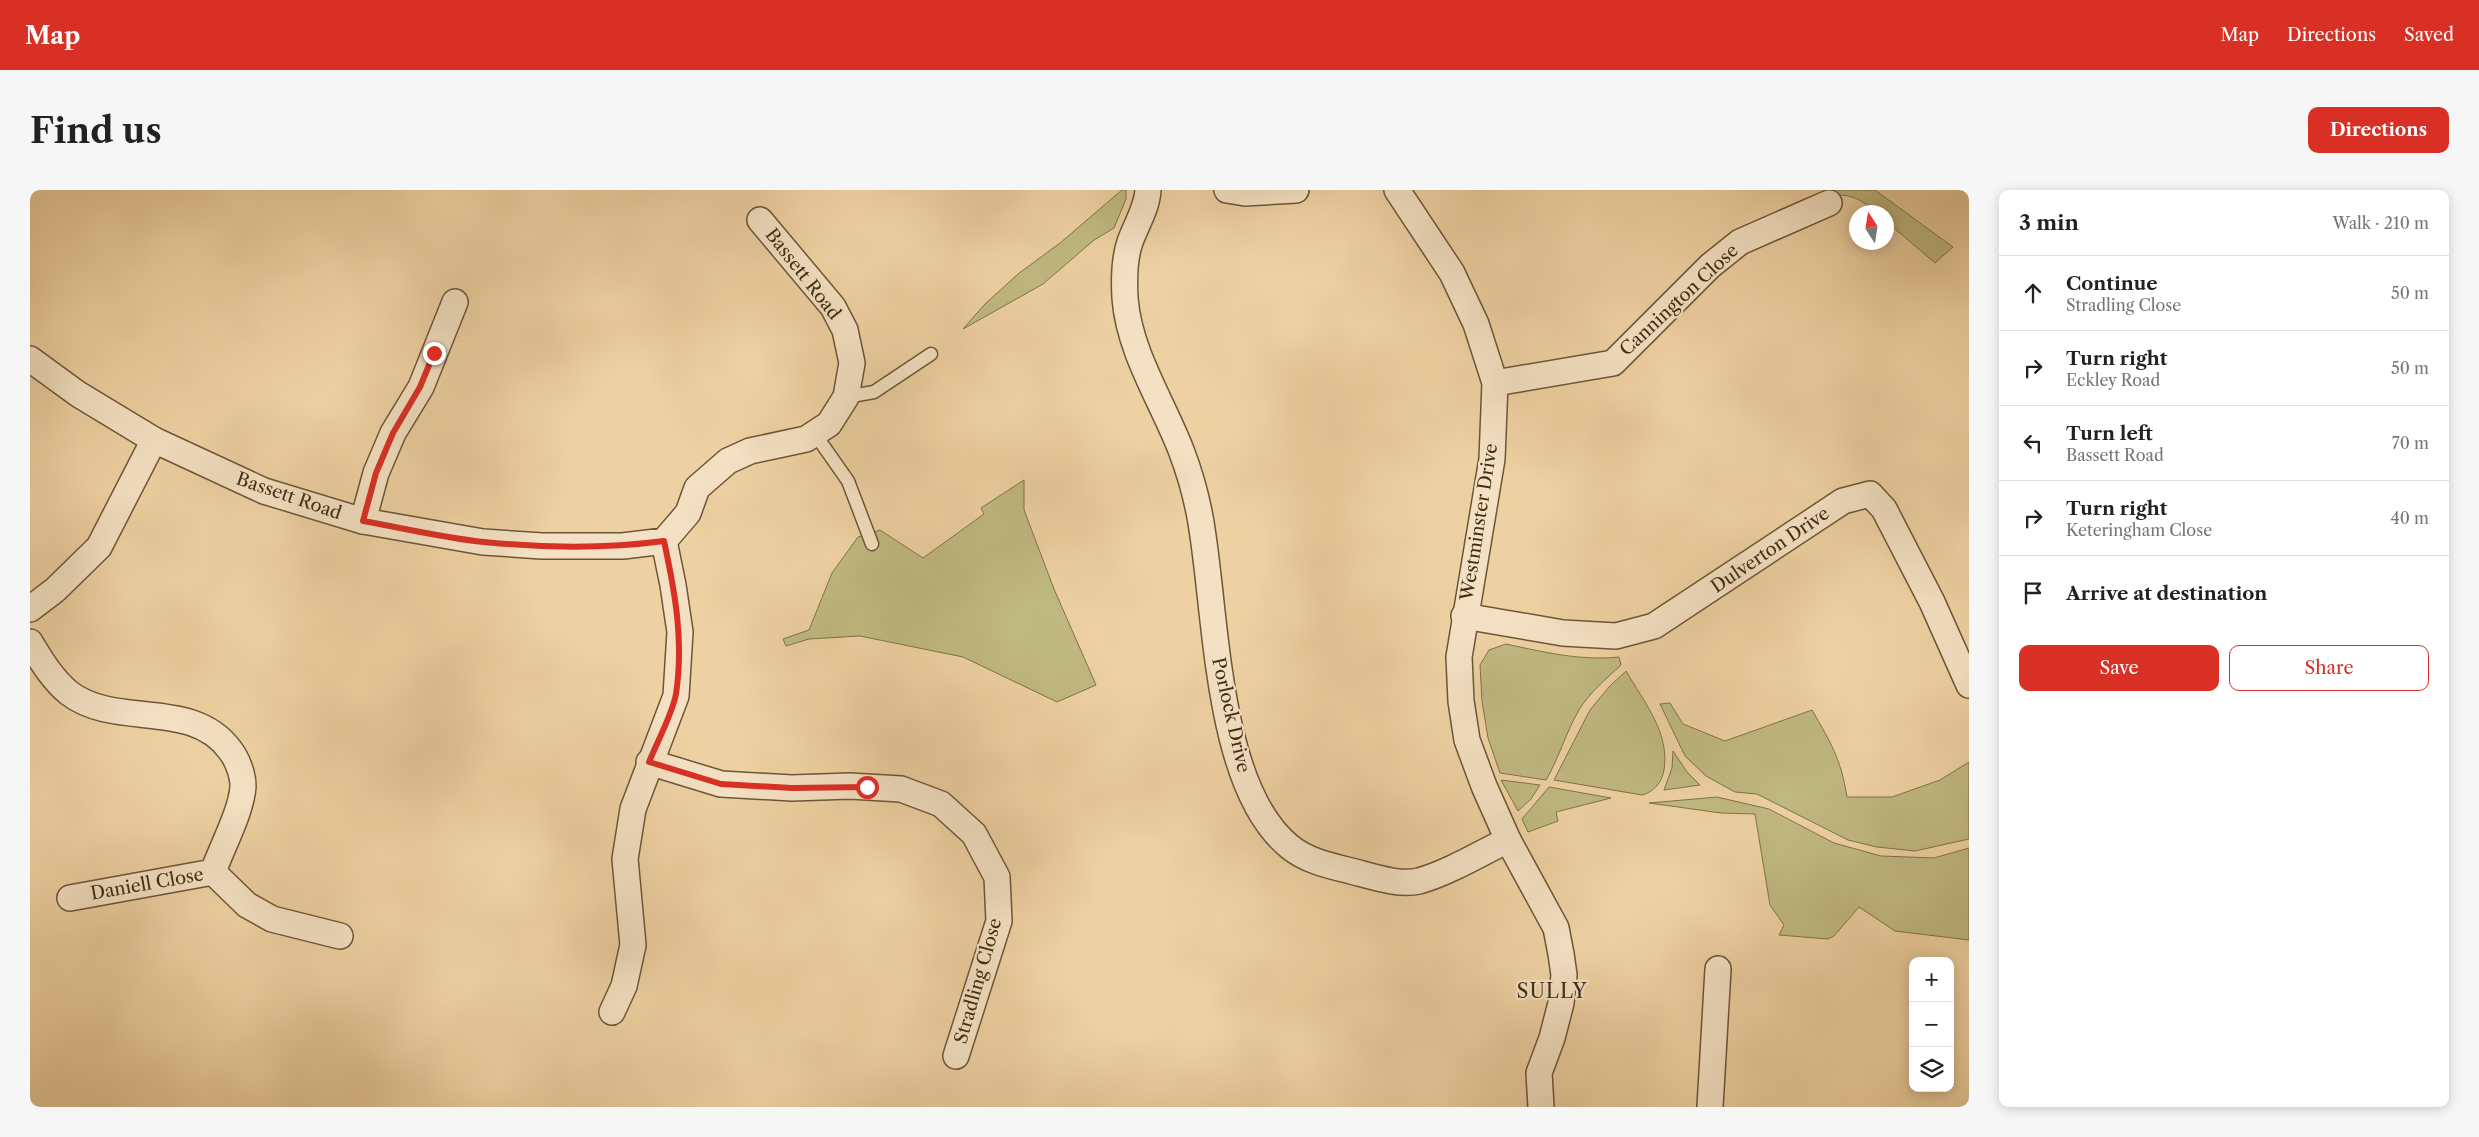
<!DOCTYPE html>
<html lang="en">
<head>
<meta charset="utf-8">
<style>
	:root { --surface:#fff; --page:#f6f6f6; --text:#222; --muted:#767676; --line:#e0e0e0; --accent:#d93025 }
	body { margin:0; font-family:"Libre Caslon Text",serif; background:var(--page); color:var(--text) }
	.controls { position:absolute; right:15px; bottom:15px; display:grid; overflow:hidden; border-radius:10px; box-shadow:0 2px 12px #0003 }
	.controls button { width:45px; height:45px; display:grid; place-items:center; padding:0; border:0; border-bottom:1px solid var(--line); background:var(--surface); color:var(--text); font:25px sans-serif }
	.compass { position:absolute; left:1819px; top:15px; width:45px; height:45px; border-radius:50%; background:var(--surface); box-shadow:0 2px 12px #0003; rotate:348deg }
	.stop { position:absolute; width:15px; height:15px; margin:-11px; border:4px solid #d93025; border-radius:50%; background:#fff }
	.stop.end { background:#d93025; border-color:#fff; box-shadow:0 1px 5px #0008 }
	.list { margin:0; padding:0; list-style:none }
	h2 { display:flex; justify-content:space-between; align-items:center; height:65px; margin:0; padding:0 20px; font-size:21px }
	h2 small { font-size:16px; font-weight:400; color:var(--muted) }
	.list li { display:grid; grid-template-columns:32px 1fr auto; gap:15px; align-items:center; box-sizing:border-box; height:75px; padding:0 20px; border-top:1px solid var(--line) }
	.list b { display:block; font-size:19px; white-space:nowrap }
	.list p { margin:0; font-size:16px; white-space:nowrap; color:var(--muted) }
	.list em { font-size:16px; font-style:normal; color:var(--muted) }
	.actions { display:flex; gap:10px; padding:15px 20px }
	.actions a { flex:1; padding:11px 0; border:1px solid var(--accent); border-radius:10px; text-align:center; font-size:18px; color:var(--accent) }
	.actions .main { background:var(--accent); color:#fff }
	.icon { flex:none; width:28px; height:28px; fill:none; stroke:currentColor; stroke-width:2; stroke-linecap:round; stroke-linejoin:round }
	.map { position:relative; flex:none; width:1939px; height:917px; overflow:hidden; border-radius:10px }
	header { display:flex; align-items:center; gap:30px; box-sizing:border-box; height:70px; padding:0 25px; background:var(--accent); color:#fff }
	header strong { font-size:24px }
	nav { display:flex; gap:28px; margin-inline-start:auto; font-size:18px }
	.intro { display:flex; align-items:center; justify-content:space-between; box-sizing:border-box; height:120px; padding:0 30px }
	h1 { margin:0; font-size:35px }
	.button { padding:12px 22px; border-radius:10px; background:var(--accent); color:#fff; font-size:18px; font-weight:700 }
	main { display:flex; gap:30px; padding:0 30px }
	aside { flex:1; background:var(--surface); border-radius:10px; box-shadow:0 2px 12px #0003 }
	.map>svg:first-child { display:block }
	.green { fill:#c0b980; stroke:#80734a }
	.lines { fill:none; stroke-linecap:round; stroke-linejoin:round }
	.lane-casing { stroke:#6c5638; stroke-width:15 }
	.street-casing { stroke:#6c5638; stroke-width:28 }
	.lane { stroke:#f4e1c3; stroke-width:12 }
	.street { stroke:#f4e1c3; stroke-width:25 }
	.route { stroke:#d93025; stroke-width:6 }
	.labels { text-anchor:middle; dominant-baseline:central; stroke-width:4.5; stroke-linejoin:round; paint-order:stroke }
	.street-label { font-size:18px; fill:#412d14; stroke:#f4e1c3 }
	.quarter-label { font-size:20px; letter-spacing:1px; fill:#412d14; stroke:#f4e1c3 }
</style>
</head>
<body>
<header>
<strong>Map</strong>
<nav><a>Map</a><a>Directions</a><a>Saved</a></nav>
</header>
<div class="intro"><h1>Find us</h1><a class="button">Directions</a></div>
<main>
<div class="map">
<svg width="1939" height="917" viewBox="0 0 1939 917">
	<rect width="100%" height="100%" fill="#eed1a2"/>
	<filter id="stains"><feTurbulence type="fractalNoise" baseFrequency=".004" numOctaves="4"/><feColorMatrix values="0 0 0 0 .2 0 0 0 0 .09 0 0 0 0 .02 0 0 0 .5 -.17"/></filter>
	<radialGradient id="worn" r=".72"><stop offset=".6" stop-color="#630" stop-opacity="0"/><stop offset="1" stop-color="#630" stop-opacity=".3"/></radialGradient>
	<!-- green -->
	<g class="green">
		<path d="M 1092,0 L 1096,0 L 1096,9 L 1084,38 L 1064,50 L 1013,94 L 933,139 L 955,114 L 988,84 L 1030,53 Z"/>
		<path d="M 1801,0 L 1845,0 L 1923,57 L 1905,73 L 1857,32 L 1856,22 L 1846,22 C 1832,10 1822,4 1803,5 Z"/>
		<path d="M 994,290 L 994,320 L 1024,399 L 1066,495 L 1027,512 L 933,467 L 830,446 L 779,449 L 756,456 L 753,449 L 779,440 L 802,383 L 828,347 L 850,340 L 893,368 L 954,324 L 951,318 Z"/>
		<path d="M 1476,454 C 1513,462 1551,471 1589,467 L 1591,475 C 1576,489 1559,503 1549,520 C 1536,542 1529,568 1516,590 L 1470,583 L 1458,548 L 1452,511 L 1450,475 L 1459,460 Z"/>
		<path d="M 1596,481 C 1614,512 1640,543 1634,580 C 1632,592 1624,602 1612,605 L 1524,590 L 1560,520 L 1579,497 Z"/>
		<path d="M 1640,513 L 1653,534 L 1695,551 L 1782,520 C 1801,553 1811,569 1817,607 L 1862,607 L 1910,590 L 1939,572 L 1939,649 L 1885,661 L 1847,657 L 1818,650 L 1727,604 L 1705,602 L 1676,586 L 1655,566 L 1630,514 Z"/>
		<path d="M 1643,561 L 1657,582 L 1670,595 L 1634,600 L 1642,578 Z"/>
		<path d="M 1471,590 L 1510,595 L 1501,609 L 1488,621 Z"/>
		<path d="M 1519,597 L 1581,608 L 1526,622 L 1528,631 L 1498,642 L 1492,629 Z"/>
		<path d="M 1687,607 L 1739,619 L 1804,653 L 1851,666 L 1904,668 L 1939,658 L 1939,750 L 1865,741 L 1829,717 L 1804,746 L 1798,749 L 1749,745 L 1754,735 L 1740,715 L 1725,624 L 1691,623 L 1619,613 Z"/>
	</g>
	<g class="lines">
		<defs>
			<g id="lane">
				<path d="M 816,207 L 844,202 L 901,164"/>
				<path d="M 785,244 L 818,291 L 842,354"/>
			</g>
			<g id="street">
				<path d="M 1118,0 C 1117,18 1106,35 1100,52 C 1094,69 1094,90 1095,108 C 1099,162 1132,211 1151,260 C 1159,281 1166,305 1170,327 C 1187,418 1184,596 1260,657 C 1277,671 1301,676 1321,681 C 1341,686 1369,696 1389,691 C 1420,682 1449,664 1478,650 L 1526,738 L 1531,764 L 1534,785 L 1531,813 L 1522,848 L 1509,883 L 1511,917"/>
				<path d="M 1197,0 L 1215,3 L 1266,0"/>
				<path d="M 1367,0 L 1422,83 L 1446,134 L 1465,193 L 1462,269 L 1429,467 L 1431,511 L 1437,550 L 1454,596 L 1478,650"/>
				<path d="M 0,169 L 48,204 L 124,250 L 234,301 L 333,331 L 453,352 L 512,356 L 593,356 L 634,351 L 658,323 L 667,298 L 698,271 L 720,261 L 776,249 L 799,234 L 816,207 L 822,173 L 815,140 L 803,117 L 730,30"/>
				<path d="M 1465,193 L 1583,173 L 1680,76 L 1710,52 L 1799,13"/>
				<path d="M 333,331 L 346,283 L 363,243 L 391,197 L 425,112"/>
				<path d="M 0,419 L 25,400 L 69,357 L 124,250"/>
				<path d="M 1434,426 L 1533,443 L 1586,446 L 1624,436 L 1813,311 L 1840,304 L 1854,319 L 1902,412 L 1939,495"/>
				<path d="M 0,452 C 11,470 22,489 39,503 C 86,539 162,508 200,560 C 207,569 213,584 213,596 C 212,620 192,657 183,682 L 40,708"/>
				<path d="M 619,572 L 691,594 L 762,598 L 820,596 L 871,599 L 911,614 L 944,644 L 967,687 L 969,731 L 926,866"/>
				<path d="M 183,682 L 217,715 L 242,729 L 310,746"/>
				<path d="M 582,822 L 594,796 L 603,755 L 595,669 L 603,619 L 646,506 L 650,442 L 643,395 L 634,351"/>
				<path d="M 1680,917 L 1688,779"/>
			</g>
		</defs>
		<!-- lane casing -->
		<use href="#lane" class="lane-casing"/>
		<!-- street casing -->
		<use href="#street" class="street-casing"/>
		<!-- lane -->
		<use href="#lane" class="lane"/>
		<!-- street -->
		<use href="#street" class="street"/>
	</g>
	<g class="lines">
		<!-- route -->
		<path class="route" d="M 404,163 L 390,197 L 363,243 L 346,283 L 333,331 C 373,338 414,348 454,352 C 514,358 574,359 634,351 C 645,402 654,451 646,504 C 642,525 627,552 619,572 L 691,594 L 762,598 L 837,597"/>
	</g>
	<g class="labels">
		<!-- street labels -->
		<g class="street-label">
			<text transform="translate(773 84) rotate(52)">Bassett Road</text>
			<text transform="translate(1649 110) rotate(-43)">Cannington Close</text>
			<text transform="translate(259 306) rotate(19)">Bassett Road</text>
			<text transform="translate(1449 332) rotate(-81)">Westminster Drive</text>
			<text transform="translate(1740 360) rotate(-34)">Dulverton Drive</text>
			<text transform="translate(1201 525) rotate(77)">Porlock Drive</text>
			<text transform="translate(117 694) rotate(-10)">Daniell Close</text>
			<text transform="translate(948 791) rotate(-74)">Stradling Close</text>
		</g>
		<!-- quarter labels -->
		<g class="quarter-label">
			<text x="1522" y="801">SULLY</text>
		</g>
	</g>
	<rect width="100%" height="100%" filter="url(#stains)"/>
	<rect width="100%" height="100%" fill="url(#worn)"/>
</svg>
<div class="controls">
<button>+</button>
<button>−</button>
<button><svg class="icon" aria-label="layers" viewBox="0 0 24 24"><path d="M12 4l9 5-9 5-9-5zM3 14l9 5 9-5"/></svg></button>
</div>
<svg class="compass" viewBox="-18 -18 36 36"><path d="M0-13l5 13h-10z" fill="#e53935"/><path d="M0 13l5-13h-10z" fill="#767676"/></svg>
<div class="stop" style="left:837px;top:597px"></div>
<div class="stop end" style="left:404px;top:163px"></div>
</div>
<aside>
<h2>3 min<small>Walk · 210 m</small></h2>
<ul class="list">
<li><svg class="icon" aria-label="ahead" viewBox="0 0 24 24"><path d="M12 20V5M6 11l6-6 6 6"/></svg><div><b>Continue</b><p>Stradling Close</p></div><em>50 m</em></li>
<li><svg class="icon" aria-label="right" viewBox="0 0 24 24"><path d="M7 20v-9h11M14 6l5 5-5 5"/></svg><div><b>Turn right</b><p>Eckley Road</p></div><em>50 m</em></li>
<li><svg class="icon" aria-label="left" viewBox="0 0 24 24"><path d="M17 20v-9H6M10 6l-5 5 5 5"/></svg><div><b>Turn left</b><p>Bassett Road</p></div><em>70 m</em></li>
<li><svg class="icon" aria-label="right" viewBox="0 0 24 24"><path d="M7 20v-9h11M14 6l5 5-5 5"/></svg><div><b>Turn right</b><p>Keteringham Close</p></div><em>40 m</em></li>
<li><svg class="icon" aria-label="arrive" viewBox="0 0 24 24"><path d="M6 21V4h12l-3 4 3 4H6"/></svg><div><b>Arrive at destination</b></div></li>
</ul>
<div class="actions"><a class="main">Save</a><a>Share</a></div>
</aside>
</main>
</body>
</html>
